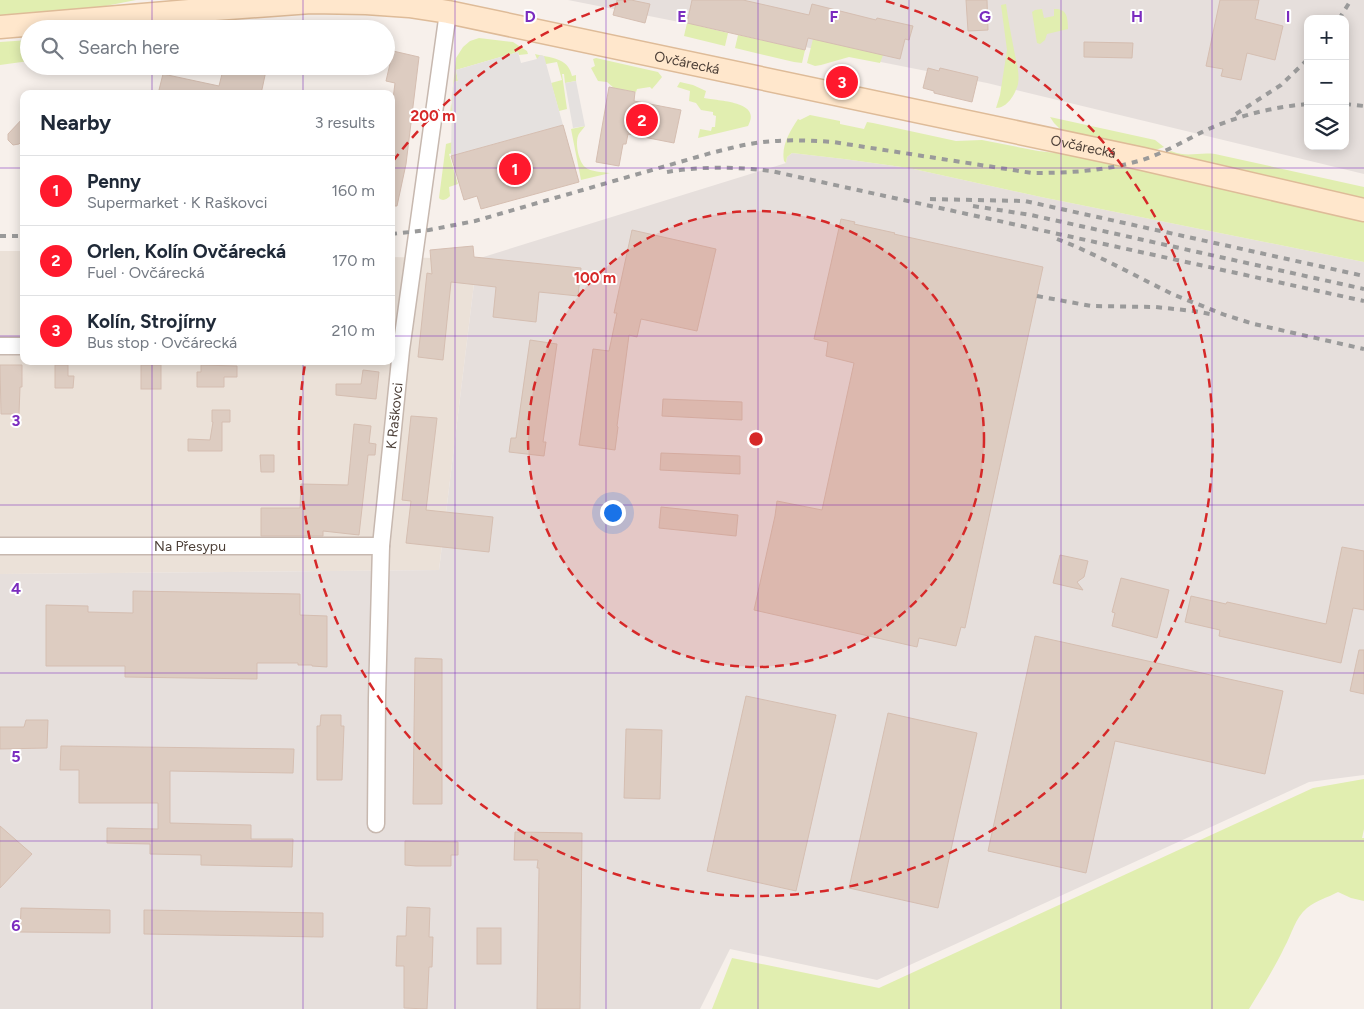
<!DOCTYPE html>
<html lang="en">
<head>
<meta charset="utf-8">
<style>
	:root { --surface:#fff; --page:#f2f2f3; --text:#1f2937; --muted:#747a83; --line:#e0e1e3; --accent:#ff192d }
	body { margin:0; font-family:Figtree,sans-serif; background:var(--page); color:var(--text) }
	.controls { position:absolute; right:15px; top:15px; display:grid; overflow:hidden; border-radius:10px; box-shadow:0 2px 12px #0003 }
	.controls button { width:45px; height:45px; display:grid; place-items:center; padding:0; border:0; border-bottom:1px solid var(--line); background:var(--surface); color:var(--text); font:25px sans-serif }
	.you { position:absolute; left:612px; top:512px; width:18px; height:18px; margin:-12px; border:4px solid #fff; border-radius:50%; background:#1a73e8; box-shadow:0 0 0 8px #1a73e833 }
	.badge { display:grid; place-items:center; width:32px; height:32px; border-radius:50%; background:var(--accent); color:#fff; font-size:16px; font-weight:700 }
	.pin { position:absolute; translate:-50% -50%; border:2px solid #fff; box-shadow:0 1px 5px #0006 }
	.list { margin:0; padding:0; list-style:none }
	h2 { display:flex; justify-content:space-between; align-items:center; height:65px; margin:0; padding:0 20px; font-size:21px }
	h2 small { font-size:16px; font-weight:400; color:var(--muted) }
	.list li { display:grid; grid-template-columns:32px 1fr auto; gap:15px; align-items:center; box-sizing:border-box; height:70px; padding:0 20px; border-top:1px solid var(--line) }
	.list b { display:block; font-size:19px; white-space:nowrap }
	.list p { margin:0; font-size:16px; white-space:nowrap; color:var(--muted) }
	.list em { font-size:16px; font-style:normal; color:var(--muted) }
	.icon { flex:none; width:28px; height:28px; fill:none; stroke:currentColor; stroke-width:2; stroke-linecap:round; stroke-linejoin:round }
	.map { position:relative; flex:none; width:1364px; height:1009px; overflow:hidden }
	.search { position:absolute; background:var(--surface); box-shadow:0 2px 12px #0003; left:20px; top:20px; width:375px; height:55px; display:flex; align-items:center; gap:12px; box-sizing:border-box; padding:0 18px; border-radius:28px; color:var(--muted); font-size:19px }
	.panel { position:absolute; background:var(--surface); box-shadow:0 2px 12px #0003; left:20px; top:90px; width:375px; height:275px; border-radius:10px }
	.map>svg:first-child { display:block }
	.residential { fill:#ebe1d8 }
	.industrial { fill:#e6dfdc; fill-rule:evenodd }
	.green { fill:#e1eeb0 }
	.parking { fill:#e5e1df }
	.building { fill:#ddccc1; stroke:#d5beb1 }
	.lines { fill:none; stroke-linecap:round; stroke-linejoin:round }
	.minor-casing { stroke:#c7b8af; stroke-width:19 }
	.secondary-casing { stroke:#debb98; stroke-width:25 }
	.minor { stroke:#fff; stroke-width:16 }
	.secondary { stroke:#ffe7cc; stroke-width:22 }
	.rail { stroke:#9a9a9a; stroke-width:4; stroke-dasharray:6 6; stroke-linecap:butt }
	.grid { fill:none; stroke:#7b2cbf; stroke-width:1; stroke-opacity:0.55 }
	.ring { fill:none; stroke:#d62828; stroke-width:2.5; stroke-dasharray:9 6 }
	.labels { text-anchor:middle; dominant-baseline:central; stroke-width:4; stroke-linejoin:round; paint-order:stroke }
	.street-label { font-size:14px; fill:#4c3f37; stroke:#fff }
	.grid-label { font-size:16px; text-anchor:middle; font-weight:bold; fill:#7b2cbf; stroke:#fff; stroke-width:4; stroke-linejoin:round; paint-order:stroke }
	.centre { fill:#d62828; stroke:#fff; stroke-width:2.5 }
	.ring-label { font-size:15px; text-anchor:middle; font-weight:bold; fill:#d62828; stroke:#fff; stroke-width:4; stroke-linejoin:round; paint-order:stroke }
</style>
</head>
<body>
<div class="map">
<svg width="1364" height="1009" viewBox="0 0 1364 1009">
	<rect width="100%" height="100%" fill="#f7f0eb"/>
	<!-- residential -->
	<path class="residential" d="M 0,251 L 24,251 L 24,361 L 391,361 L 391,257 L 477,259 L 439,570 L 0,574 Z"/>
	<!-- industrial -->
	<g class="industrial">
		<path d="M 568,0 L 1364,0 L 1364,174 L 987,83 ZM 1308,19 L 1345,19 L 1345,146 L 1308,146 Z"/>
		<path d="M 792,153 L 844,159 L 909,168 L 1041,197 L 1364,262 L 1364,775 L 1309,782 L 877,980 L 730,949 L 700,1009 L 0,1009 L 0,574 L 439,570 L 477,259 L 786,163 L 787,157 Z"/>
	</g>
	<!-- green -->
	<g class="green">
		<path d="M 0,0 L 136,0 L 85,10 L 0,17 Z"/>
		<path d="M 1006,4 C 1008,19 1011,34 1014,50 C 1016,61 1020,73 1018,84 C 1015,95 1007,108 996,108 L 1000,95 L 1007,50 L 1001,5 Z"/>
		<path d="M 1042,9 L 1044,18 L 1054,16 L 1054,9 C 1067,8 1068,18 1068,29 L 1047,34 L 1045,40 L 1040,44 L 1037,43 L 1032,12 L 1035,10 Z"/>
		<path d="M 687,23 L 728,33 L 725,46 L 684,36 Z"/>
		<path d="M 738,35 L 805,50 L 802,63 L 794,62 L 735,48 Z"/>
		<path d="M 479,38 L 513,42 L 527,51 L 528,54 L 519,55 L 518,52 L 456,70 L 458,81 L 454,82 L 451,100 L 453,118 L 451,122 L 449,123 L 456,58 L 463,47 L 470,41 Z"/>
		<path d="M 813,39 L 883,55 L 880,63 L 849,57 L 821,65 L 815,66 L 807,63 Z"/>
		<path d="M 29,40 L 29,61 L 0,65 L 0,42 Z"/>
		<path d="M 535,54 C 550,58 568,57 572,76 L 576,75 L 576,81 L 565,83 L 564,74 L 562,74 L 567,109 L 559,111 L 551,83 L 562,80 L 557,62 L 546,64 L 543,60 L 537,59 Z"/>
		<path d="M 596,58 L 658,72 L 662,77 L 658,82 L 652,89 L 650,87 L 637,89 L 636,92 L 614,88 L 607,82 L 598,81 L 591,68 L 595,66 L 593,59 Z"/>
		<path d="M 680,82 L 693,85 L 706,91 L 704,98 C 718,101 763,101 748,126 L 698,138 L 700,129 L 711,131 L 712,127 L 715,127 L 716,116 L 713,115 L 713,112 L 701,110 L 696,103 L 689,101 L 690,91 L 677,87 Z"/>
		<path d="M 810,115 L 840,121 L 840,124 L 864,129 L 867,122 L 873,123 L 956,141 L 982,140 L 1038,151 L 1065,154 L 1364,219 L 1364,262 L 1041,197 L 909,168 L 844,159 L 792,153 L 787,157 L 786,163 L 784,161 C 781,146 790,131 798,119 L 800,120 Z"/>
		<path d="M 1050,117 L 1155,140 L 1164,147 L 1150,152 L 1062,131 L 1054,123 Z"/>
		<path d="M 585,126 C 583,129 579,133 578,136 C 575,144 579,162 585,167 C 591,172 602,172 610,173 L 581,180 L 571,129 Z"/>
		<path d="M 453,142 L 453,153 L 449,154 L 458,184 L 449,187 L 450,196 C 447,199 443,202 439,198 L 446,144 Z"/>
		<path d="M 1171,151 C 1188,158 1197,152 1215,154 L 1364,187 L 1364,200 L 1160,155 Z"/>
		<path d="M 1364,779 L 1364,829 L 1362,838 L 1364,838 L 1364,901 L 1351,898 L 1338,892 C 1327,898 1317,900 1307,908 C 1295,918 1292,934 1284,948 C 1274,969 1261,989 1249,1009 L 712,1009 L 732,958 L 879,988 L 1313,788 Z"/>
	</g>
	<!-- parking -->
	<g class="parking">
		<path d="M 518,52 L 521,63 L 537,59 L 540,55 L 544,56 L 563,125 L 451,156 L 452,95 L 454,82 L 458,81 L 456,70 Z"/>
		<path d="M 576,81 L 585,126 L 573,128 L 565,83 Z"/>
	</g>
	<!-- building -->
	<g class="building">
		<path d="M 617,0 L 631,0 L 650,4 L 645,23 L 613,15 Z"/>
		<path d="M 692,0 L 743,0 L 809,15 L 812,4 L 876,20 L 877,18 L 913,26 L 909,40 L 905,39 L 900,59 L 808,38 L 805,50 L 687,23 Z"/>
		<path d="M 966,0 L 987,0 L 988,30 L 968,31 Z"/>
		<path d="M 1220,0 L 1259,0 L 1255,19 L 1283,26 L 1275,60 L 1247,53 L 1241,80 L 1221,76 L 1223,69 L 1206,66 Z"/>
		<path d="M 1084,42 L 1133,43 L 1132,58 L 1084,57 Z"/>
		<path d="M 393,51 L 419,57 L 406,164 L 397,206 L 391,206 L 391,115 L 395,83 L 386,81 Z"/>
		<path d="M 224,66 L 267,66 L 261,94 L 158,94 L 163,74 L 219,86 Z"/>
		<path d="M 928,68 L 939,71 L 940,68 L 978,77 L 972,102 L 934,93 L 934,91 L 923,88 Z"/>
		<path d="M 609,87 L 635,92 L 634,101 L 681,110 L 674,143 L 628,134 L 626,144 L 623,144 L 619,166 L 596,162 Z"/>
		<path d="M 24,117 L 24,139 L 19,144 L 13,145 L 8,140 L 8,134 Z"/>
		<path d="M 563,125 L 579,182 L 481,209 L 477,196 L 464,200 L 451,156 Z"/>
		<path d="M 841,219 L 855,222 L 854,224 L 895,233 L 894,234 L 1043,267 L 965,628 L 961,627 L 956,646 L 919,638 L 917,647 L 754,610 L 775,516 L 777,501 L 822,510 L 854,363 L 826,356 L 828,342 L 814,339 Z"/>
		<path d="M 632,230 L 716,249 L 697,331 L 641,319 L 637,337 L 629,335 L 617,426 L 618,427 L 615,450 L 579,445 L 593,349 L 609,351 L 617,313 L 614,313 Z"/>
		<path d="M 473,246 L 474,257 L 581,268 L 578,296 L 539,292 L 536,322 L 493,317 L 496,287 L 451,282 L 443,360 L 418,357 L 427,273 L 432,274 L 430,250 Z"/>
		<path d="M 530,340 L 557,344 L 543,442 L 546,442 L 544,456 L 509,452 L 511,438 L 516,438 Z"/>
		<path d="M 0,365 L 22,365 L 22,387 L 20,387 L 19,414 L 1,414 Z"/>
		<path d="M 55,365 L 68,365 L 68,376 L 74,376 L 73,388 L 55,388 Z"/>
		<rect x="141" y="365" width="20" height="24"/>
		<path d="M 201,365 L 237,366 L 237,377 L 224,377 L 224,387 L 197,387 L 197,372 L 201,372 Z"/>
		<path d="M 363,370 L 379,372 L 376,399 L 336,395 L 336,384 L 361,384 Z"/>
		<path d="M 663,399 L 742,402 L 742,420 L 662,416 Z"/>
		<path d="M 212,410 L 230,410 L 230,422 L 222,422 L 222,451 L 188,451 L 188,439 L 210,440 L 213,422 L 212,422 Z"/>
		<path d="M 411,416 L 437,418 L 426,510 L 493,517 L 489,552 L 406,543 L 411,501 L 402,500 Z"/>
		<path d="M 354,424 L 371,426 L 369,443 L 376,444 L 375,455 L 368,455 L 359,535 L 323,531 L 323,536 L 261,536 L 261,508 L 300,508 L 301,484 L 348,485 Z"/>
		<path d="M 661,453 L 740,456 L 740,474 L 660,470 Z"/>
		<path d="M 260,455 L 274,455 L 274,472 L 261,472 Z"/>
		<path d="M 661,507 L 738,515 L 736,536 L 659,528 Z"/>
		<path d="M 1342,547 L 1364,551 L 1364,610 L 1353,608 L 1341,663 L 1219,636 L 1220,630 L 1185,622 L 1191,596 L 1226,604 L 1227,602 L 1326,624 Z"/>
		<path d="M 1060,555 L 1088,561 L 1084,577 L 1077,582 L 1083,590 L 1053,583 Z"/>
		<path d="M 1121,578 L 1169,590 L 1157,638 L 1112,626 L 1115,613 L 1112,612 Z"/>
		<path d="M 133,591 L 300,594 L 300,615 L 327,616 L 327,667 L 312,666 L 312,665 L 298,665 L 298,663 L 257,663 L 257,679 L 125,677 L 125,666 L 46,666 L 46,605 L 88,606 L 88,612 L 133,613 Z"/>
		<path d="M 1035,636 L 1283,691 L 1265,774 L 1115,741 L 1086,873 L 988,851 Z"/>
		<path d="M 1359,650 L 1364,650 L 1364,694 L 1350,691 Z"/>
		<path d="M 415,658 L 442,659 L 442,804 L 413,804 Z"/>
		<path d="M 746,696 L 836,715 L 796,891 L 707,871 Z"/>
		<path d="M 888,713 L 977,733 L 938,908 L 849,888 Z"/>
		<path d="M 321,715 L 341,715 L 341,726 L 344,726 L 342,780 L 317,780 L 317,726 L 320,726 Z"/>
		<path d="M 26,720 L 48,720 L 47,748 L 0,749 L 0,727 L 24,727 Z"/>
		<path d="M 626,729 L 662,730 L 660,799 L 624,798 Z"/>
		<path d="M 61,746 L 294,749 L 293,773 L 170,771 L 170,823 L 251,825 L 251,839 L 293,839 L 292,867 L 201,865 L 201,855 L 150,854 L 150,844 L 107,843 L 107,828 L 158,829 L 158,803 L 79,803 L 79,770 L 60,770 Z"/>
		<path d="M 0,826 L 32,854 L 0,888 Z"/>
		<path d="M 515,832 L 582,833 L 580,1009 L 537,1009 L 539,868 L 537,868 L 538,860 L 514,860 Z"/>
		<path d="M 405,841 L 458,842 L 458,855 L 451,855 L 451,866 L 416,866 L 405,865 Z"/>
		<path d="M 407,907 L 430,908 L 429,937 L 433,937 L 432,967 L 429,967 L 427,1009 L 404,1008 L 404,966 L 396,966 L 397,936 L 406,936 Z"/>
		<path d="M 21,908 L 110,910 L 110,933 L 20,932 Z"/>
		<path d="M 144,910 L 323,913 L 323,937 L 144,934 Z"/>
		<rect x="477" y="928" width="24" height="36"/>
	</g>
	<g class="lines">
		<defs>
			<g id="minor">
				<path d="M 0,346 L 24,346"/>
				<path id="s1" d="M 0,546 L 381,546"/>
				<path id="s2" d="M 376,824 L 377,698 L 381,546 L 401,350 L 448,12"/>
			</g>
			<g id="secondary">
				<path id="s3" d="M 0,27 L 201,10 L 311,2 L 366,3 L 409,6 L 448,12 L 1143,159 L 1364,210"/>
			</g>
		</defs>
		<!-- minor casing -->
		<use href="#minor" class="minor-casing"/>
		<!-- secondary casing -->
		<use href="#secondary" class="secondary-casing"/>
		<!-- minor -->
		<use href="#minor" class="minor"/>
		<!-- secondary -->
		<use href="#secondary" class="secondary"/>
		<!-- rail -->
		<g class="rail">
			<path d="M 1339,19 L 1351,0"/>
			<path d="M 1345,104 L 1364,106"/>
			<path d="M 1236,114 L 1281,85 L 1308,59"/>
			<path d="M 667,172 C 701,166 737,167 771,171 L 1364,301"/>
			<path d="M 930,199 L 1025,201 L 1364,276"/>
			<path d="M 973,206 L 1031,215 L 1364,289"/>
			<path d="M 391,234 L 429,230 L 475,221 L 711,153 C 724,150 737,146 750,144 C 777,139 805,140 833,142 L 1032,173 C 1069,173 1105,171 1142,160 C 1164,153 1184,141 1204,131 C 1237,116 1272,107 1308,104"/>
			<path d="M 0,236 L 24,236"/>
			<path d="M 1057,239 L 1077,247 L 1109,262 L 1172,294 L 1225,315 L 1254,324 L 1364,349"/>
			<path d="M 1037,296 L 1091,306 L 1155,307 L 1194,311 L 1210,314"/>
		</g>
	</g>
	<!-- grid -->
	<path class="grid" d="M 152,0 L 152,29M 303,0 L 303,29M 455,0 L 455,1009M 606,0 L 606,1009M 758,0 L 758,1009M 909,0 L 909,1009M 1061,0 L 1061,1009M 1212,0 L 1212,1009M 152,66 L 152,94M 303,66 L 303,94M 0,168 L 24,168M 391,168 L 1364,168M 0,336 L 24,336M 391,336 L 1364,336M 152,361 L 152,1009M 303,361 L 303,1009M 0,505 L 1364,505M 0,673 L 1364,673M 0,841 L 1364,841"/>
	<!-- distance rings -->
	<circle cx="756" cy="439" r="228" fill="#d62828" fill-opacity=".12"/>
	<g class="ring">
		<circle cx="756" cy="439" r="228"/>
		<path d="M393 161A457 457 0 0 1 626 1M886 1A457 457 0 1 1 305 364"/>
	</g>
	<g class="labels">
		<!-- street labels -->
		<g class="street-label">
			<text stroke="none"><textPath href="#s3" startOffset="694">Ovčárecká</textPath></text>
			<text stroke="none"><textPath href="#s3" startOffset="1099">Ovčárecká</textPath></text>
			<text stroke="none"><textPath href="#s2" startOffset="409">K Raškovci</textPath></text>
			<text stroke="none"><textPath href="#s1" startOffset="190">Na Přesypu</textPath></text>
		</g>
	</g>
	<g class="grid-label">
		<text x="530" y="22">D</text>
		<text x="682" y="22">E</text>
		<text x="834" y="22">F</text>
		<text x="985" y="22">G</text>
		<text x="1137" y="22">H</text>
		<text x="1288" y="22">I</text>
		<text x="16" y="426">3</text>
		<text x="16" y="594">4</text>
		<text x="16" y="762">5</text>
		<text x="16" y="931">6</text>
	</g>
	<circle cx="756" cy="439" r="8" class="centre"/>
	<g class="ring-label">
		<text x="433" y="121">200 m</text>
		<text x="595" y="283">100 m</text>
	</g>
</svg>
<div class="controls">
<button>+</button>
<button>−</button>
<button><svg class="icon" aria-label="layers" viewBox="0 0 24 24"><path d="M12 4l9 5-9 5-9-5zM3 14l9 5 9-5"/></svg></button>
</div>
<div class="you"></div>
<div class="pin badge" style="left:515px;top:169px">1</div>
<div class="pin badge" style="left:642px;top:120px">2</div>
<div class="pin badge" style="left:842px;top:82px">3</div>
<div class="search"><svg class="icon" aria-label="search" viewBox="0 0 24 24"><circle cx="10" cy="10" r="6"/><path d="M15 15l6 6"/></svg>Search here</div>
<section class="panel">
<h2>Nearby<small>3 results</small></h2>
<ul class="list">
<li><span class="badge">1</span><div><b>Penny</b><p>Supermarket · K Raškovci</p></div><em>160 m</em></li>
<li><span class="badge">2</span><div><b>Orlen, Kolín Ovčárecká</b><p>Fuel · Ovčárecká</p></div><em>170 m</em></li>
<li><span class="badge">3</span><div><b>Kolín, Strojírny</b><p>Bus stop · Ovčárecká</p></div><em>210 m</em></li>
</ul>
</section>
</div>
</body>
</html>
